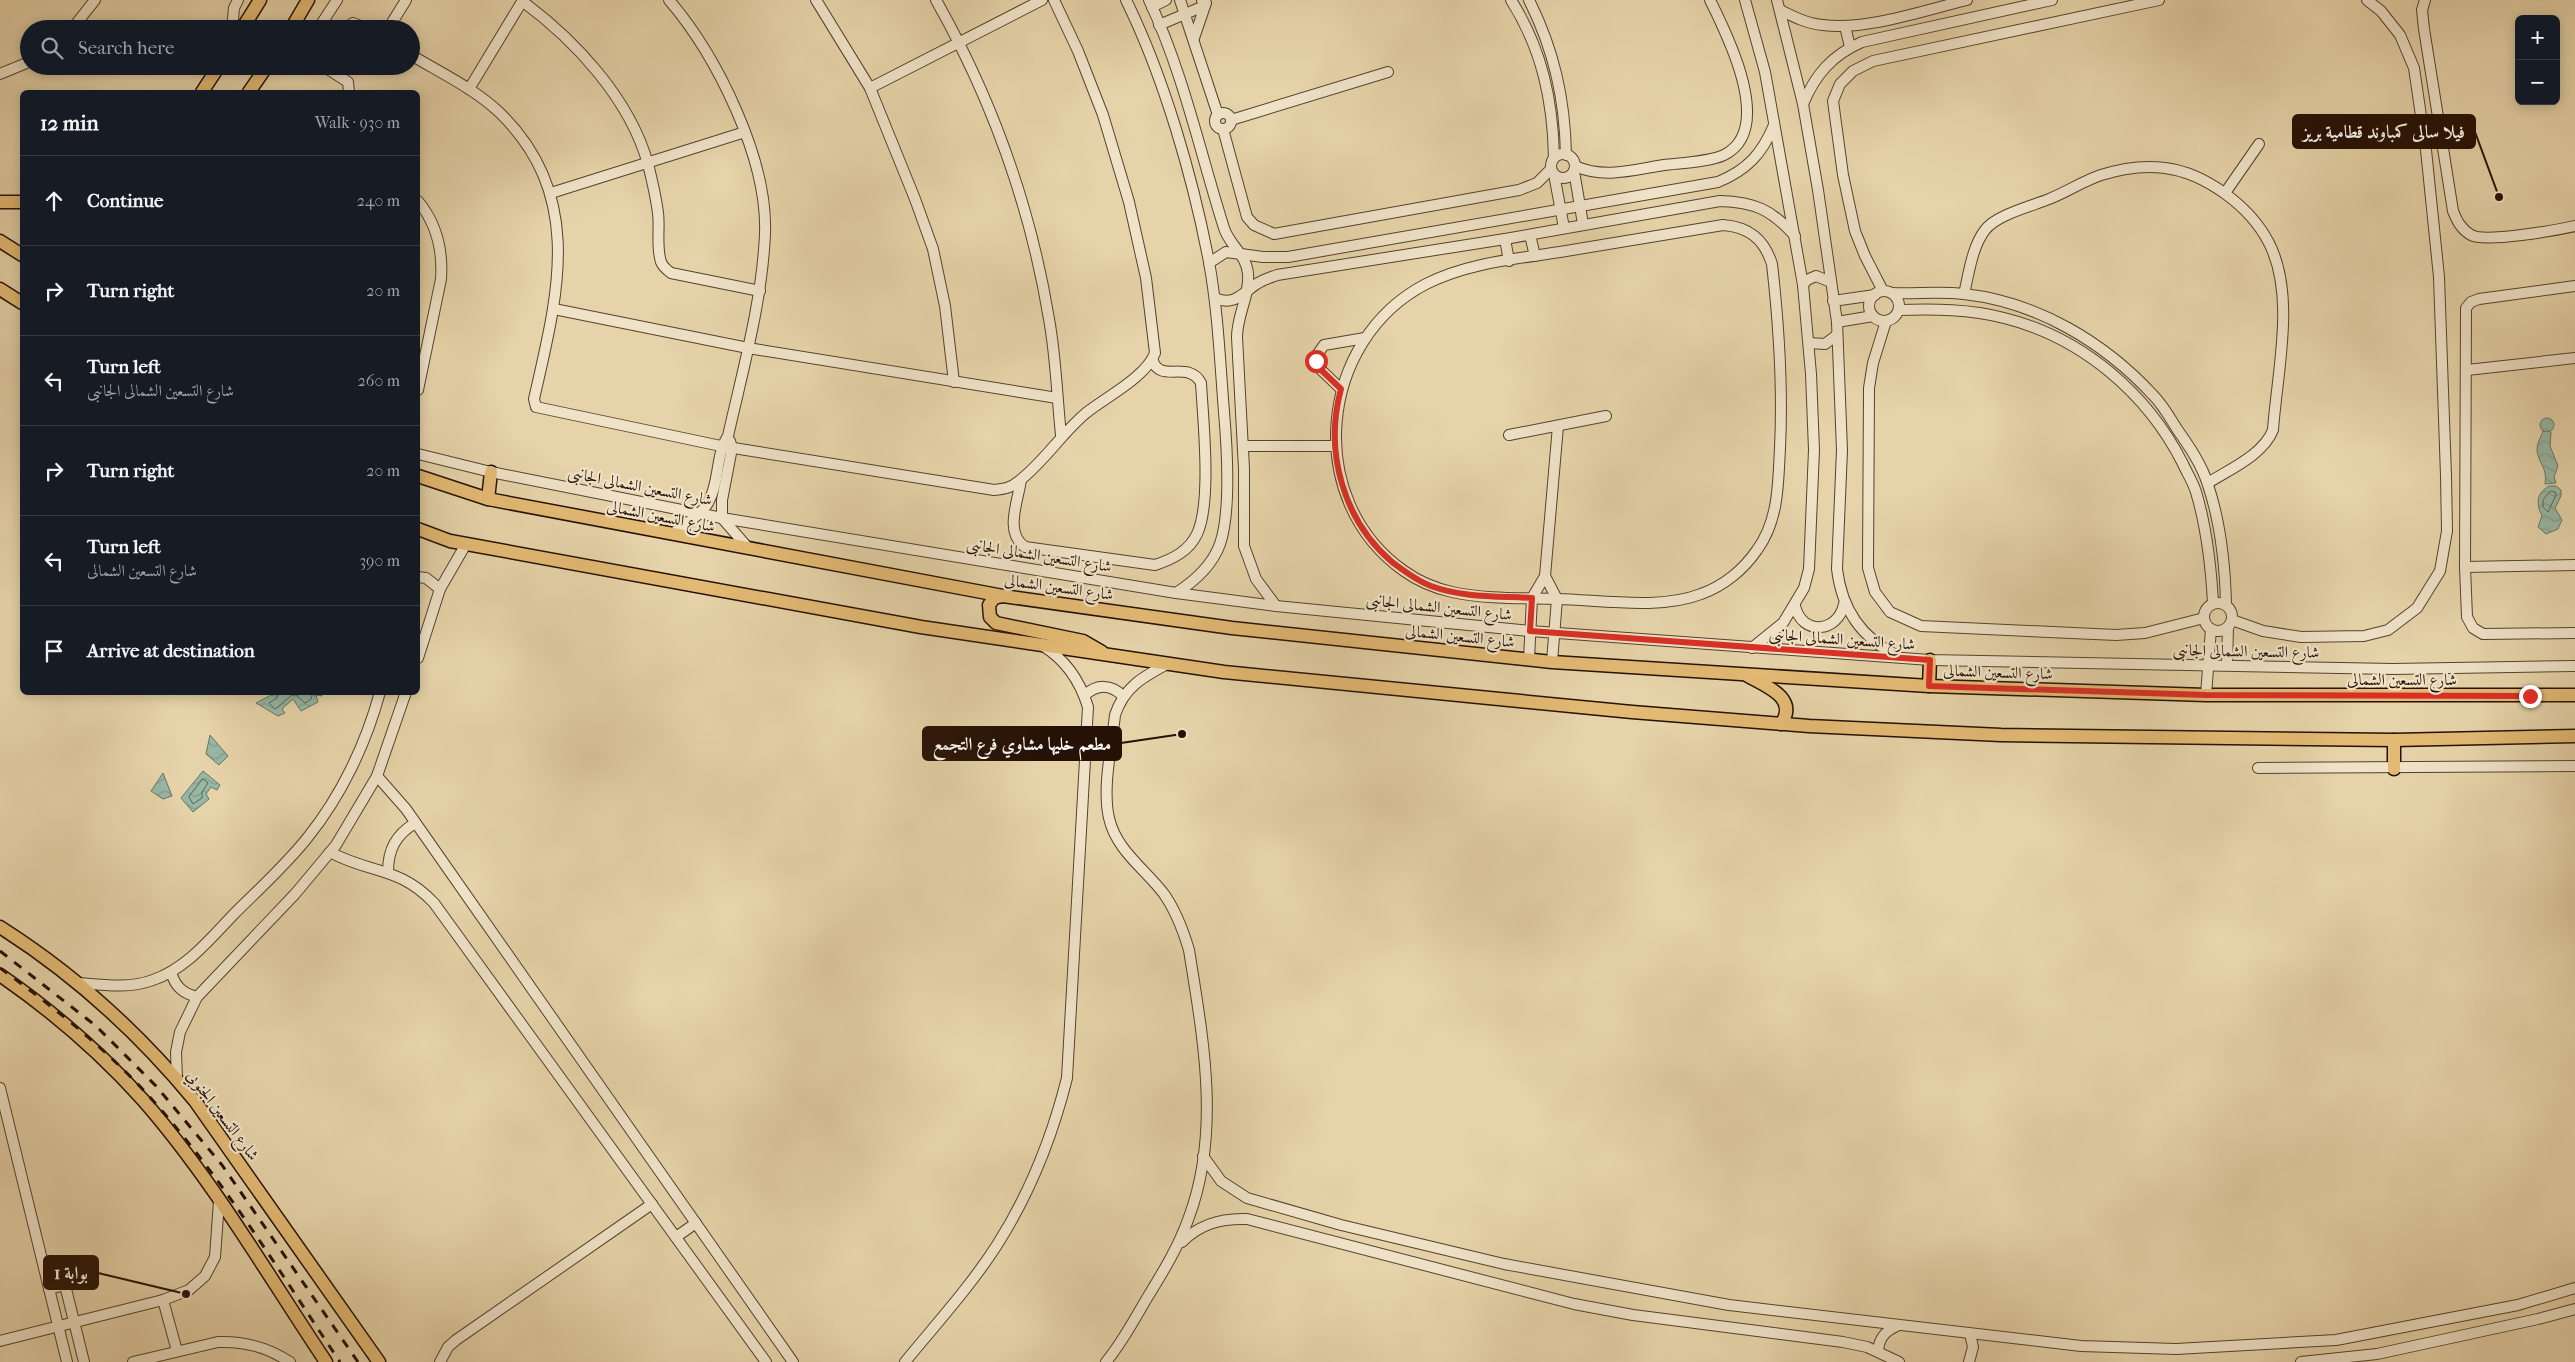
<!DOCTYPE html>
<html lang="en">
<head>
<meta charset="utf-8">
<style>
	:root { --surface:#171b24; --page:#242831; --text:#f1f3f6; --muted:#9ea1a6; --line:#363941 }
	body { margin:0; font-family:"IM FELL French Canon",Amiri,serif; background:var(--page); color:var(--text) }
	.controls { position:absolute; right:15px; top:15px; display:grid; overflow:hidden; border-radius:8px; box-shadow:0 2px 12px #0003 }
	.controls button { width:45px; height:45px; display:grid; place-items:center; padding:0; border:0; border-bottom:1px solid var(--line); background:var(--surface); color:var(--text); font:25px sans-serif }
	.stop { position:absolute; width:15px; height:15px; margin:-11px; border:4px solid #d93025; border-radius:50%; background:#fff }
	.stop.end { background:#d93025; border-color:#fff; box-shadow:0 1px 5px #0008 }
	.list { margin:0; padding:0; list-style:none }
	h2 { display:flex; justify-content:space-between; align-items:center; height:65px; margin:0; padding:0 20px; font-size:21px }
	h2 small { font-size:16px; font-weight:400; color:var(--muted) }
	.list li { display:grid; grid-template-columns:32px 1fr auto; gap:15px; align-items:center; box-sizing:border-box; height:90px; padding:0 20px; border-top:1px solid var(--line) }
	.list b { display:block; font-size:19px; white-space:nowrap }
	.list p { margin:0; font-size:16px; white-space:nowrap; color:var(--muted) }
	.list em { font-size:16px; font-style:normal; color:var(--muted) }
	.icon { flex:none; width:28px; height:28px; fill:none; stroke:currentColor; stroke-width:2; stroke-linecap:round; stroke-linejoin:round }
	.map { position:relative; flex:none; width:2575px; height:1362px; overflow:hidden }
	.search { position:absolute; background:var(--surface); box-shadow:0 2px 12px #0003; left:20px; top:20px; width:400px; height:55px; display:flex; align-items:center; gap:12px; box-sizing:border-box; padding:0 18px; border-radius:28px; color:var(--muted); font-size:19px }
	.panel { position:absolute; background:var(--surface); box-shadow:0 2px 12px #0003; left:20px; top:90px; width:400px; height:605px; border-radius:8px }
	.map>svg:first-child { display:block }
	.water { fill:url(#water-waves); stroke:#697565 }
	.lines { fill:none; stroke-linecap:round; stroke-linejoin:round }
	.shore { stroke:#5e6455; stroke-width:1 }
	.minor-casing { stroke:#55422e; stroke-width:12 }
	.major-casing { stroke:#251105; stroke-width:15 }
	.minor { stroke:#efe2c7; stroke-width:10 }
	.major { stroke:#e3ba74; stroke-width:12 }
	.rail { stroke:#251105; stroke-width:3; stroke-dasharray:9 9; stroke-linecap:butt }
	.route { stroke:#d93025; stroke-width:6 }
	.labels { text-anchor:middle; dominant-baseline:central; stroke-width:4.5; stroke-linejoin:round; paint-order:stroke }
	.street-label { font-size:16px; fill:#251105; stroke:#efe2c7 }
	.leader { fill:none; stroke:#251105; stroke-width:2 }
	.callout-dot { fill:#251105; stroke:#efe2c7; stroke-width:2 }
	.callout { fill:#251105; stroke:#251105; stroke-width:2 }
	.callout-label { font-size:18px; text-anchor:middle; font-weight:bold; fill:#fff }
</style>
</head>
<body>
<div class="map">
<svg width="2575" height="1362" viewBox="0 0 2575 1362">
	<defs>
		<pattern id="water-waves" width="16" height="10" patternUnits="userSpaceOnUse" patternTransform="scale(1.25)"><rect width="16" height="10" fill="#97b8a5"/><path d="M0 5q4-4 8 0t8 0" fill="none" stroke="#829d8d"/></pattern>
	</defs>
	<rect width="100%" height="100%" fill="#e6d3a9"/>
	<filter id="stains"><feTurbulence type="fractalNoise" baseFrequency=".004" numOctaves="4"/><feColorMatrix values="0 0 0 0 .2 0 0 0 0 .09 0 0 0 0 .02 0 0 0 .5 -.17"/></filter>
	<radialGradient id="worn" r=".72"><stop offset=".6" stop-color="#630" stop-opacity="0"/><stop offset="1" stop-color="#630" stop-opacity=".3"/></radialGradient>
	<!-- water -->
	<g class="water">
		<circle cx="2547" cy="425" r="7"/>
		<path d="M 2543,431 L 2551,432 L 2550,446 L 2558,466 L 2554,477 L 2556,483 L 2545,484 C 2548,468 2538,463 2537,450 C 2537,442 2541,438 2543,431 Z"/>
		<path d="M 2549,486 L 2556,486 L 2561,490 L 2561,496 L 2555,508 L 2562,520 L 2558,529 L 2546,534 L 2538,527 L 2542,516 C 2536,503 2536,494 2549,486 Z"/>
		<path d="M 277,692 L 288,694 L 321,693 L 322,696 L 316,695 L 318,702 L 301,711 L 293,699 L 282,709 L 285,713 L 278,716 L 256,703 Z"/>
		<path d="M 210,735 L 228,756 L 219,765 L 206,754 Z"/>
		<path d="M 203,771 L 220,785 L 217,790 L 211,787 L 206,794 L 209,799 L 193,812 L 181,798 Z"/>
		<path d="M 163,773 L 172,796 L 163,799 L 151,791 Z"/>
	</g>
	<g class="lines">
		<!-- shore -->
		<g class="shore">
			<path d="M 2551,491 L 2555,492 L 2556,495 L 2548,512 L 2543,507 L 2543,500 Z"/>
			<path d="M 278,692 L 277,698 L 269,703 L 275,709 L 292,695 L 296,695 L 305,703 L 311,699 L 313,692"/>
			<path d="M 203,779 L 208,783 L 202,792 L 202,798 L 193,804 L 189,797 Z"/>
		</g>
		<defs>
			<g id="minor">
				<path d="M 669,0 C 717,56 768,159 765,234 C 762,302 743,369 728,436 C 715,456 720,482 708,503 C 700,516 684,525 672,534"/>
				<path d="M 816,0 L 870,88 L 915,199 L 933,249 L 945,306 L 954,382"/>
				<path d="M 936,0 C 993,101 1030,204 1049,319 C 1056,357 1057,397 1061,435"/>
				<path d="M 1126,0 C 1164,77 1193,178 1209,262 C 1218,311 1220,362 1224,412 C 1227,447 1231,512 1220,544 C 1212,566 1195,581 1176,593"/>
				<path d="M 1149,0 C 1183,72 1200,152 1224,228 C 1229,245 1247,255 1248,274 C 1250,295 1237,315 1237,337 L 1244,469 L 1244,546 L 1256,579 L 1276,606"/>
				<path d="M 1180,0 L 1218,115"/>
				<path d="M 1511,0 C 1542,49 1553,101 1554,158"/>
				<path d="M 1529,0 C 1554,50 1565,99 1566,155"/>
				<path d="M 1745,0 L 1765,72 L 1803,285 L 1811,374 L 1814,450 L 1809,569 L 1804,588 L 1783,623 L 1752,648"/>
				<path d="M 1777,0 L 1803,104 L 1818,190 L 1837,322 L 1842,450 L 1837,569 C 1842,610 1861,637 1897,656"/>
				<path d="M 2425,0 L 2422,10 L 2424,29 L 2453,211 C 2457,221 2461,229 2471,235 C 2485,243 2557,230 2575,226"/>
				<path d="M 522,1 C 575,40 630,99 648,164 C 652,180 656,197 658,213 C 660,228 656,247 661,262 C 663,267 667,270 671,273 L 760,291"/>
				<path d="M 1152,7 L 1166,0"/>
				<path d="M 1780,10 C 1794,17 1808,24 1823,25 C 1866,31 1925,10 1967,0"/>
				<path d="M 1159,25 L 1204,6 L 1202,0"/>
				<path d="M 1845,26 L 1850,47"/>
				<path d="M 72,29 L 95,0"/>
				<path d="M 232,29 L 234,8 L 238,0"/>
				<path d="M 318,29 L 337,0"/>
				<path d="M 344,29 L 353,23 L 368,29"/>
				<path d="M 388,29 L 406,0"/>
				<path d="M 1194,38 L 1206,3"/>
				<path d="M 411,55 C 441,73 475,89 500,113 C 586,197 557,297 534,399 L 536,407 L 721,446 L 994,490 C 1004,489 1011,488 1019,481 C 1044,462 1061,434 1086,413 C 1106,397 1146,377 1155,353 L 1146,278 L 1129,202 L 1103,115 L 1078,51 L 1054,0"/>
				<path d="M 323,66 L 348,82 L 349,92"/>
				<path d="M 0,74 L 29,62"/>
				<path d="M 870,88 L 1042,0"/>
				<path d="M 469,89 L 523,0"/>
				<path d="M 1803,104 C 1815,75 1832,55 1862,42 L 2052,0"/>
				<circle cx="1223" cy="121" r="8"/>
				<path d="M 1231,120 L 1388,72"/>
				<path d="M 1223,129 L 1247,217 L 1254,225 L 1274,234 L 1519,190 L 1537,183 L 1551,169"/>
				<circle cx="1563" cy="166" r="12"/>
				<path d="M 1575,166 C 1604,179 1633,170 1664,165 C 1681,163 1709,162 1724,155 C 1775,130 1728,36 1710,0"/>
				<path d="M 1574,171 L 1583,224"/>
				<path d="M 1554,174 L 1564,228"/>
				<path d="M 551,193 L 745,132"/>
				<path d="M 2225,193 L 2259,144"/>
				<path d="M 418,201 C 437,224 443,250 441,279 L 418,390"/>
				<path d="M 1723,225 C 1749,227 1764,239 1772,264 C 1779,326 1783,386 1780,448 C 1778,483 1779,520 1757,550 C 1744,569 1724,586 1701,594 C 1660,610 1601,600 1557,599 C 1524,598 1483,599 1452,592 C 1434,588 1418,581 1404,571 C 1303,500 1318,340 1426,284 C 1467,263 1515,259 1560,252 C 1615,243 1669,234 1723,225 Z"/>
				<path d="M 1530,235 L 1535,256"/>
				<path d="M 1505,239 L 1509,261"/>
				<path d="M 1209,263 L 1226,252 L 1263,257 L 1288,257 L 1718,182 C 1747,170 1762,154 1774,125"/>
				<path d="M 1803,285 L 1807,280 L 1816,276 L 1831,282"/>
				<path d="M 2575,286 L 2479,299 L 2471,302 L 2466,308 L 2465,567 L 2467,617 L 2473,628 L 2483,634 L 2575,633"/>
				<circle cx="1884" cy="306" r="15"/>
				<path d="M 1883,291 L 1865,256 L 1855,231 L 1843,175 L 1833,101 L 1840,84 L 1853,71 L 1873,61 L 2159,0"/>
				<path d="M 1892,293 C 1916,294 1941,291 1964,294 C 2037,302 2104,342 2153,395 C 2163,405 2170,418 2177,429 C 2189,446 2202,465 2208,485 C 2221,524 2225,563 2226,604"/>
				<path d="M 1964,294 C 1969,273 1972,247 1985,230 C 1996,215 2032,206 2049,199 C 2067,192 2083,181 2101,175 C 2120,169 2144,165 2165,168 C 2205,173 2250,206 2269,243 C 2296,296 2277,372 2273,430 C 2263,455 2230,469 2208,483"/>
				<path d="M 1215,298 C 1233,306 1241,295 1255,285 C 1262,280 1269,278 1277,275 L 1505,239 L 1720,201 C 1755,202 1772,210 1795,236"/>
				<path d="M 1833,301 L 1875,295"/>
				<path d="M 554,309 L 748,348 L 1057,398"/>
				<path d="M 1899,310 C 1934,309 1970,309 2004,318 C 2082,337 2148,394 2183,464 C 2187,473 2193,482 2196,492 C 2207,529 2211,565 2213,603"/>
				<path d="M 1886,321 L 1873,363 L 1869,388 L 1868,568 L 1875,592 L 1890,612 L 1921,626 L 2116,635 L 2145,633 L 2204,618"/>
				<path d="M 1837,322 L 1873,316"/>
				<path d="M 1809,343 L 1825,344 L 1837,335"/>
				<path d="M 2467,370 L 2575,358"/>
				<path d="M 1341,389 L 1318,367 L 1317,355 L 1324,345 L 1365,338"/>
				<path d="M 1509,435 L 1606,416"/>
				<path d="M 730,441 L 732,448 L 722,500 L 722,518 L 749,549"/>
				<path d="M 1243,446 L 1335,446"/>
				<path d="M 418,454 L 491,472 L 722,518 L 1176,593 L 1276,606 L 1530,631 L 1930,660 L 2393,669 L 2575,666"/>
				<path d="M 1021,480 C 1018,501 1004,533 1025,547 L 1155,565 C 1173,559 1189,551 1197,534 C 1212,502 1203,420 1201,383 C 1189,360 1160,383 1153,361"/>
				<path d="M 2465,567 L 2575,565"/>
				<path d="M 1545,576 L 1557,599 L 1552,662"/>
				<path d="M 418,577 L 426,578 L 440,589"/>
				<circle cx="2218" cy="617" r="14"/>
				<path d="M 1795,606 C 1802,636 1838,633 1844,604"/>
				<path d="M 2232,620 L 2263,631 L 2301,637 L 2364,636 L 2388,630 L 2417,608 L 2440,571 L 2447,531 L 2446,476 L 2439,277 L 2426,150 L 2414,68 L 2400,35 L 2381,11 L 2367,0"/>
				<path d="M 418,658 L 440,589 L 466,544"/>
				<path d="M 1529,659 L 1532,598 L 1545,576 L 1558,426"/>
				<path d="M 2227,665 L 2228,627"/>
				<path d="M 1085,695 C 1097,684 1111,684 1123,696"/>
				<path d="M 2206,695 L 2211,629"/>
				<path d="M 2258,768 L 2575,766"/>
				<path d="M 377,776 L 406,809 L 793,1362"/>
				<path d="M 330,852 C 370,874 399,866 434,903 L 766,1362"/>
				<path d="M 388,872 C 388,849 396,835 415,823"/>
				<path d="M 171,972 C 175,986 182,993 197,997"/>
				<path d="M 78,983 C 103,985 129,989 153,980 C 187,968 210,939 234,914 C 259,889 286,865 308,837 C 341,796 366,744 380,692"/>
				<path d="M 177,1079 L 176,1052 L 180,1032 L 197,997 L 295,894 L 336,845 L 377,776 L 406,692"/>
				<path d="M 0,1088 L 67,1362"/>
				<path d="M 1203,1156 L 1221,1181 L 1247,1198 L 1341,1225 L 1504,1264 L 1729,1305 L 2081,1346 L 2176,1349 L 2336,1340 L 2518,1305 L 2575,1288"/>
				<path d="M 676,1237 L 696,1223"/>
				<path d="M 1182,1242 C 1200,1224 1221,1218 1247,1219 L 1574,1304 L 1633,1315 L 1843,1342 L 1867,1347 L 1899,1362"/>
				<path d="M 49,1289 L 65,1285 L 84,1362"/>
				<path d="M 163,1300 L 177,1351"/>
				<path d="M 0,1341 L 163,1300 L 189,1290 L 205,1276 L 215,1257 L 219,1201"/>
				<path d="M 1878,1351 C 1879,1338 1885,1331 1897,1326"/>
				<path d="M 133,1362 L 218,1342 C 245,1341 267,1347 290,1362"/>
				<path d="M 440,1362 L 448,1347 L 456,1340 L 652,1204"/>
				<path d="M 905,1362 C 936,1324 970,1287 997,1245 C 1030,1193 1052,1138 1067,1078 L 1088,707 C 1080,681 1066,660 1043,646"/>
				<path d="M 1106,1362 C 1122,1343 1134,1320 1147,1298 C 1163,1272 1179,1246 1189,1217 C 1221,1131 1203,1038 1189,950 C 1183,930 1176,911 1164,894 C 1145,869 1116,850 1109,818 C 1102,788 1112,745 1115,715 C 1124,687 1143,677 1167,664"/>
				<path d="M 1969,1362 L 1973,1347 L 1970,1334"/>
				<path d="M 2301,1362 L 2377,1354 L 2538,1319 L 2575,1309"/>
			</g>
			<g id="major">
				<path d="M 242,29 L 260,0"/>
				<path d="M 291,29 L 308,0"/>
				<path d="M 202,92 L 219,66"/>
				<path d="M 249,92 L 267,66"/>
				<path d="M 0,202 L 22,202"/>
				<path d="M 0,241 L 22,255"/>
				<path d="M 0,289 L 22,303"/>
				<path d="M 418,476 L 488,499 L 1003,596 L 1232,628 L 1552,662 L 1929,686 L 2206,695 L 2575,695"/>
				<path d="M 488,499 L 491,472"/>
				<path d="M 418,529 L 450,541 L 921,627 L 1224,672 L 1632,712 L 1809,726 L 2001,735 L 2394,740 L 2575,736"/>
				<path d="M 1003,596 L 994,598 L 989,605 L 990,617 L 996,623 L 1083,641 L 1102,652"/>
				<path d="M 1748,676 C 1766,686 1799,698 1781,724"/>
				<path d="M 1929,686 L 1930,660"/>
				<path d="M 2394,769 L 2394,740"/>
				<path d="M 0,927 C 74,974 139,1033 195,1101 L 379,1362"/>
				<path d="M 0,975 C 52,1011 101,1053 143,1100 C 213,1180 267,1274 326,1362"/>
			</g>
		</defs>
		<!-- minor casing -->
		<use href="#minor" class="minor-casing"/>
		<!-- major casing -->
		<use href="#major" class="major-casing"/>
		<!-- minor -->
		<use href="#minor" class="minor"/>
		<!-- major -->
		<use href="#major" class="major"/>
		<!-- rail -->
		<g class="rail">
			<path d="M 0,951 L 96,1026 L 156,1086 L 222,1165 L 358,1362"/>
			<path d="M 0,968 C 52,1006 103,1046 147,1094 C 221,1175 279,1271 340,1362"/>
		</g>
	</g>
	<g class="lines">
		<!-- route -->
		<path class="route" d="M 1316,361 L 1318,367 L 1341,389 C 1324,451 1343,520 1392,562 C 1404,571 1417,581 1431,586 C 1463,598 1499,596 1532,598 L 1530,631 L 1930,660 L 1929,686 L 2206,695 L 2530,696"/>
	</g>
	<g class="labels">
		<!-- street labels -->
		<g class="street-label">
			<text transform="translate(640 486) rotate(11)">شارع التسعين الشمالى الجانبى</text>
			<text transform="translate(661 516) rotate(11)">شارع التسعين الشمالى</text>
			<text transform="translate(1039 555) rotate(9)">شارع التسعين الشمالى الجانبى</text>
			<text transform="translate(1059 587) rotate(8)">شارع التسعين الشمالى</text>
			<text transform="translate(1439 607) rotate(6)">شارع التسعين الشمالى الجانبى</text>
			<text transform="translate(1460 636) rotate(6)">شارع التسعين الشمالى</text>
			<text transform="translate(1842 639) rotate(4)">شارع التسعين الشمالى الجانبى</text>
			<text transform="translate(2246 651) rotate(1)">شارع التسعين الشمالى الجانبى</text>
			<text transform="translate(1998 672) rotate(2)">شارع التسعين الشمالى</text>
			<text x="2402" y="679">شارع التسعين الشمالى</text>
			<text transform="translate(223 1115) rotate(53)">شارع التسعين الجنوبي</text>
		</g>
	</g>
	<!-- callouts -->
	<path class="leader" d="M2499 197L2475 132M1182 734L1121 743M186 1294L98 1273"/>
	<g class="callout-dot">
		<circle cx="2499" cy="197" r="5"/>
		<circle cx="1182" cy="734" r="5"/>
		<circle cx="186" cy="1294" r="5"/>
	</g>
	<g class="callout">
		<rect x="2293" y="115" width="182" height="33" rx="5"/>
		<rect x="923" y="727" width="198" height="33" rx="5"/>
		<rect x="44" y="1256" width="54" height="33" rx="5"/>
	</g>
	<g class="callout-label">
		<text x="2384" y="138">فيلا سالى كمباوند قطامية بريز</text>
		<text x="1022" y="750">مطعم خليها مشاوي فرع التجمع</text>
		<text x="71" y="1279">بوابة 1</text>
	</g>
	<rect width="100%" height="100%" filter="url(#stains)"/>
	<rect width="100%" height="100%" fill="url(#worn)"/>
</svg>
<div class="controls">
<button>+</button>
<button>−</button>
</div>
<div class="stop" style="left:1316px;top:361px"></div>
<div class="stop end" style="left:2530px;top:696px"></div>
<div class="search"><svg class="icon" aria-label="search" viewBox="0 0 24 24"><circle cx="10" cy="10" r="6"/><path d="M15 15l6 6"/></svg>Search here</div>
<section class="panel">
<h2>12 min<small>Walk · 930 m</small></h2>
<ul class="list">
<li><svg class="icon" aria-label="ahead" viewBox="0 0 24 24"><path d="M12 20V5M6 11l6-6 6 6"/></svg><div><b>Continue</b></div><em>240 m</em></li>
<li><svg class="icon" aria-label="right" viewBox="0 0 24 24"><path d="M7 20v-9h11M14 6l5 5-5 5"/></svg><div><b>Turn right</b></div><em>20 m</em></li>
<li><svg class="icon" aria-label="left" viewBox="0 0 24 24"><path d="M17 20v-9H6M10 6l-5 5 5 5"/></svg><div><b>Turn left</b><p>شارع التسعين الشمالى الجانبى</p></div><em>260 m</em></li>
<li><svg class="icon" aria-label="right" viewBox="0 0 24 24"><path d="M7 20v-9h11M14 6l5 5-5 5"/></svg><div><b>Turn right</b></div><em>20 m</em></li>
<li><svg class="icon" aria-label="left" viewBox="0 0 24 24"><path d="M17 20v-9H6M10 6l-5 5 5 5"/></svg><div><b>Turn left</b><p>شارع التسعين الشمالى</p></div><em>390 m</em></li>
<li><svg class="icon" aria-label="arrive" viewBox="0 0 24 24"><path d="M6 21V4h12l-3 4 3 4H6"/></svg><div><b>Arrive at destination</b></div></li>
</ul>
</section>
</div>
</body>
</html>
